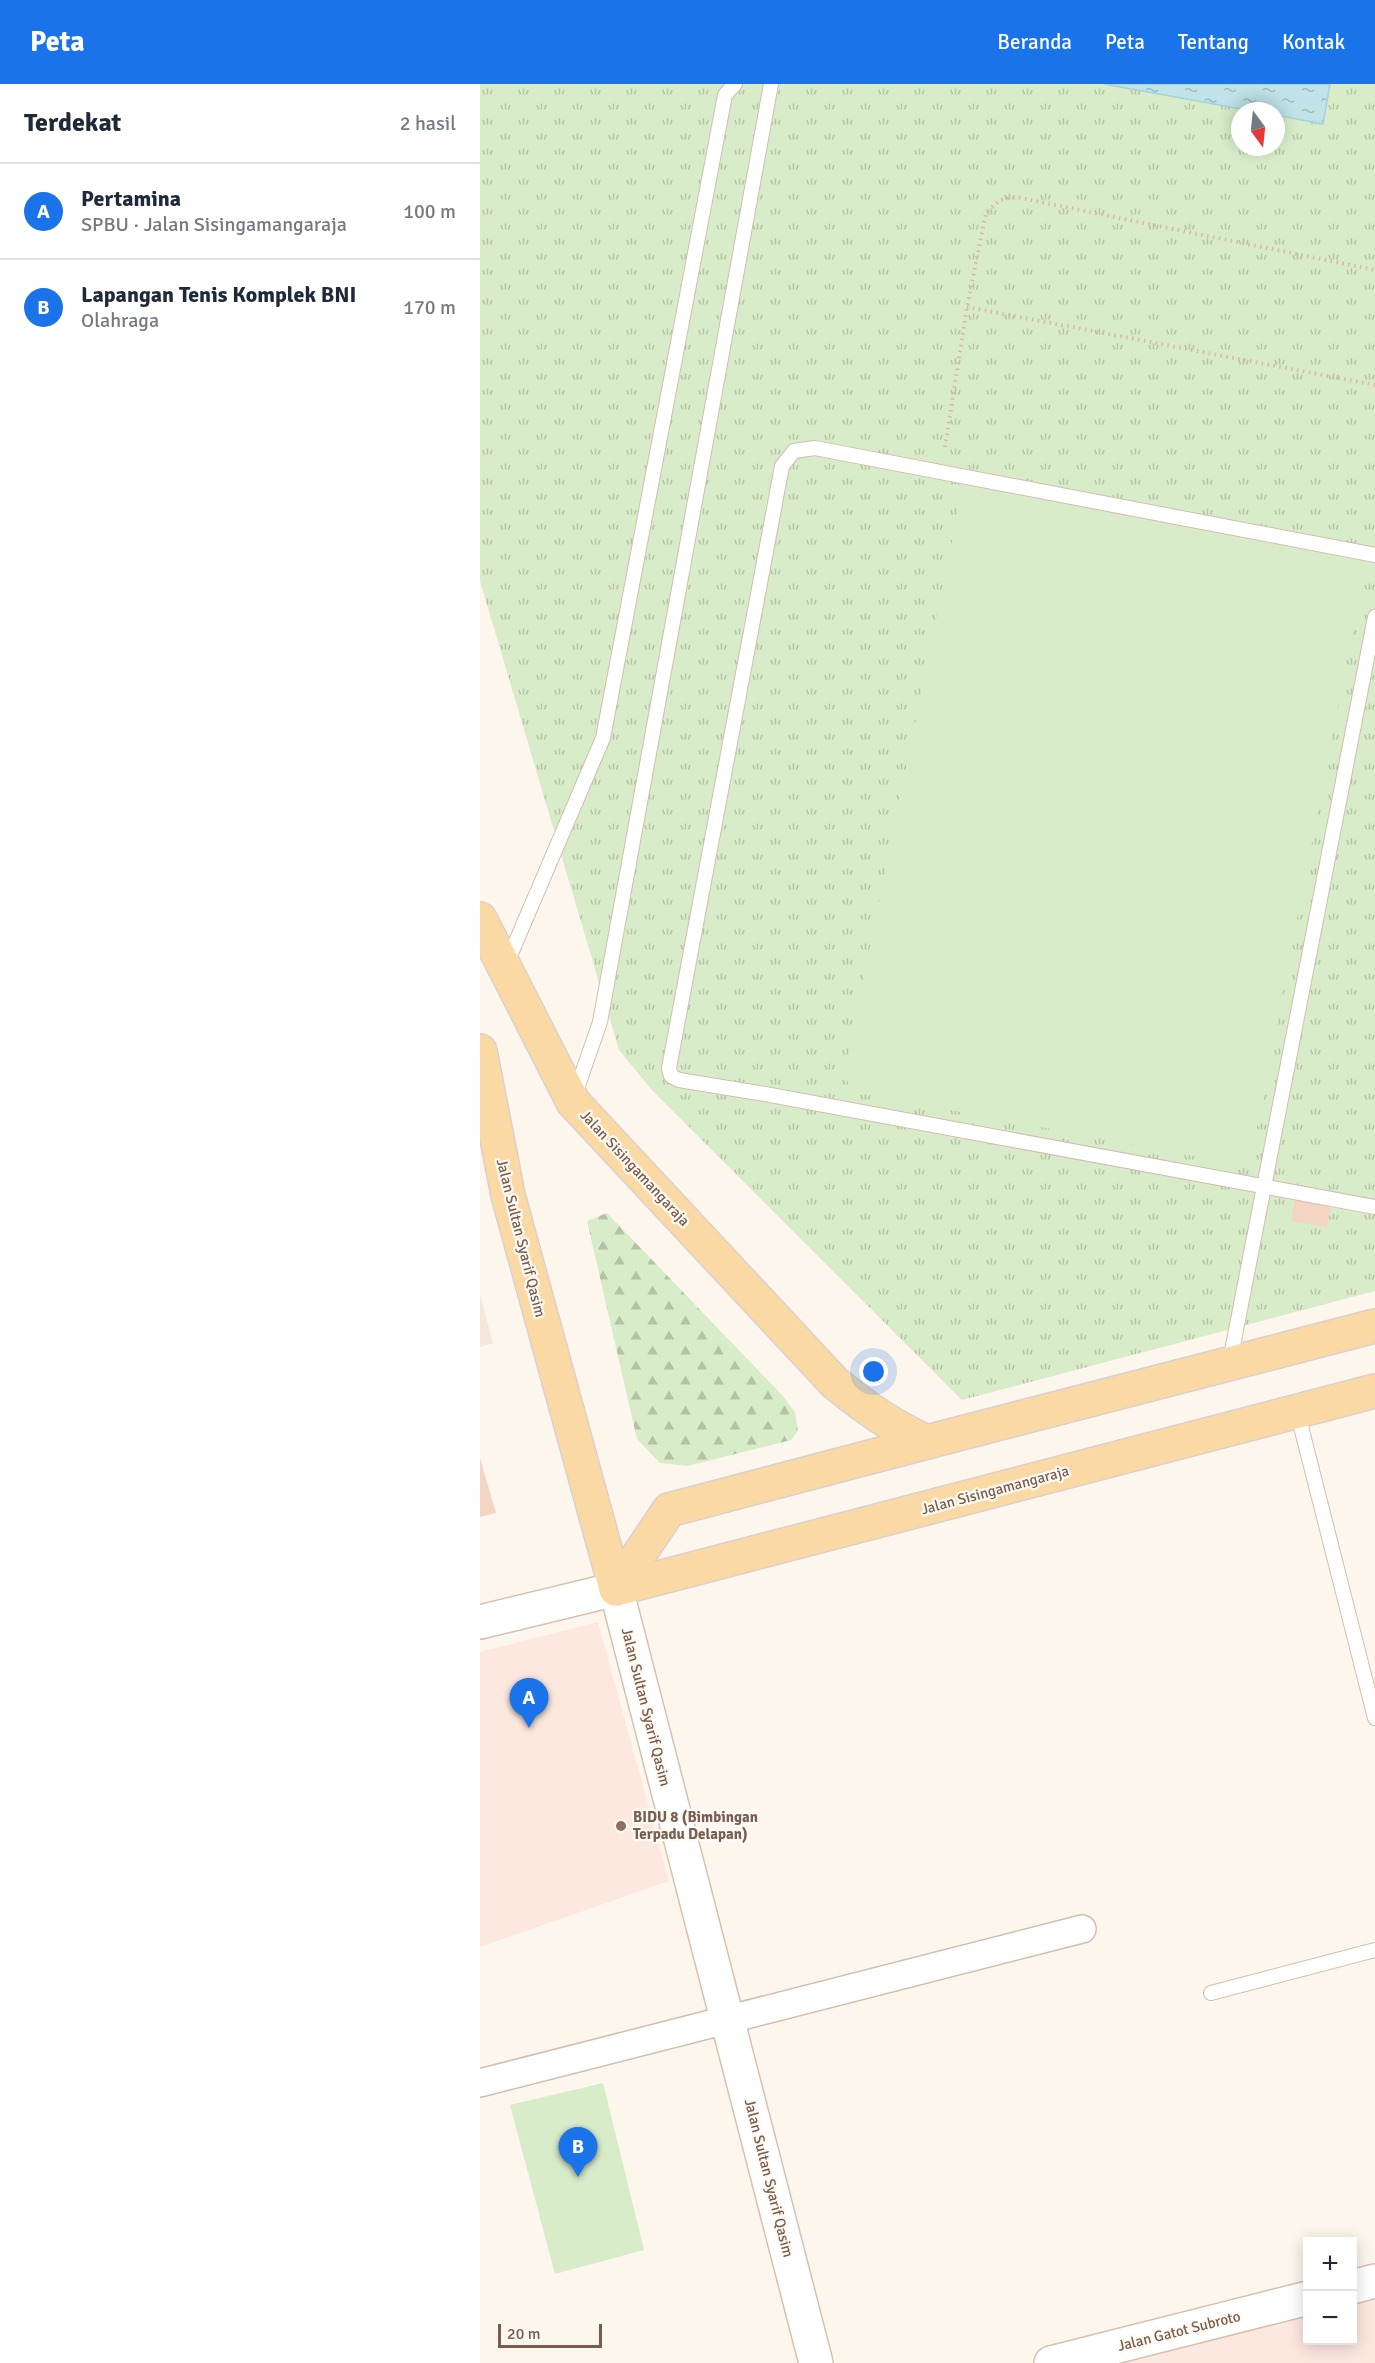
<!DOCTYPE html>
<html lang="id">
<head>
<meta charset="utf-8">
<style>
	:root { --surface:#fff; --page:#f2f2f3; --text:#1f2937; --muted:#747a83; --line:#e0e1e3; --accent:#1a73e8 }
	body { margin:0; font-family:Signika,sans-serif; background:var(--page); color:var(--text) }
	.controls { position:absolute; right:18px; bottom:18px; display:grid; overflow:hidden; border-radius:0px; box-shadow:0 3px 15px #0003 }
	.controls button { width:54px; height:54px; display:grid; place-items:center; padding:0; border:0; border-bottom:2px solid var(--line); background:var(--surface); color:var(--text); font:30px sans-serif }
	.compass { position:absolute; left:751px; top:18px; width:54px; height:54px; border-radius:50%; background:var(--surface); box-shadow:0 3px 15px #0003; rotate:165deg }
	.scale { position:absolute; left:18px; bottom:15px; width:104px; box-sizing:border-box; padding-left:6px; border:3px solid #7a5c4d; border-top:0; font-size:16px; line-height:21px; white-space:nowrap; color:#7a5c4d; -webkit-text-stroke:4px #fffaf3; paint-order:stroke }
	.you { position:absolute; left:394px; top:1288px; width:21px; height:21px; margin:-15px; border:4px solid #fff; border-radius:50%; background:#1a73e8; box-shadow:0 0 0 9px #1a73e833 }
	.badge { display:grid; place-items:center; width:39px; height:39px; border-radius:50%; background:var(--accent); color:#fff; font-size:20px; font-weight:700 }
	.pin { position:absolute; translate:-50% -50px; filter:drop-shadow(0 2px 3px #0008) }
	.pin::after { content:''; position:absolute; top:32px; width:21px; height:18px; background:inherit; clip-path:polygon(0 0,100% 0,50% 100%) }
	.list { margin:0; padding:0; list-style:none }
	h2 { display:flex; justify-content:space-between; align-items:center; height:78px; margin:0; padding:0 24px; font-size:26px }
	h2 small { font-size:20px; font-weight:400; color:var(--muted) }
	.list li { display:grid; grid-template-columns:39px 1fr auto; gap:18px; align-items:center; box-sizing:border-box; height:96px; padding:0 24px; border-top:2px solid var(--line) }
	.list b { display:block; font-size:22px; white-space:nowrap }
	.list p { margin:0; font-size:20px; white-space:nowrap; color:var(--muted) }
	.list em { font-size:20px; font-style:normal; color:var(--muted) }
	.map { position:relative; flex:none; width:895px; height:2279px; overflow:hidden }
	header { display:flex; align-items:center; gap:36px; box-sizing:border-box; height:84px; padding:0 30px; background:var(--accent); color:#fff }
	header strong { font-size:28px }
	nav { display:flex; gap:33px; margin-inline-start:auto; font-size:21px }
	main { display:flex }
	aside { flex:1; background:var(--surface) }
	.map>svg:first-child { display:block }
	.residential { fill:#f5e8da }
	.commercial { fill:#fde8e0 }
	.forest { fill:url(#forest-firs) }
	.park { fill:url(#park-tufts); fill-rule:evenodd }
	.pitch { fill:#d8ecc9 }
	.water { fill:url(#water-ripples); stroke:#a5d3da; stroke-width:1.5 }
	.building { fill:#f3d5c3 }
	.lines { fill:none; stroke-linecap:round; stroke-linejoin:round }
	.lane-casing { stroke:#d1beb0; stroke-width:16 }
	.street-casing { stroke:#d1beb0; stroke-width:30 }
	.secondary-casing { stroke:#d6c0b0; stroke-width:36 }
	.primary-casing { stroke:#dad1cd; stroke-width:36 }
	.path { stroke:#d9b8a5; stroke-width:4; stroke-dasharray:1.5 4.5; stroke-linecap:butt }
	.lane { stroke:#fff; stroke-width:14 }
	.street { stroke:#fff; stroke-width:27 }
	.secondary { stroke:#fff; stroke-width:33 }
	.primary { stroke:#fbd9a5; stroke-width:33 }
	.education-dot { fill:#8d6e63; stroke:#fffaf3; stroke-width:2 }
	.labels { text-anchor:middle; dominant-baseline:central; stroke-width:4.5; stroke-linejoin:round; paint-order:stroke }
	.street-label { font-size:15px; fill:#7a5c4d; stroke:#fffaf3 }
	.education-label { font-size:15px; font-weight:bold; fill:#785e54; stroke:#fffaf3; text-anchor:start }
</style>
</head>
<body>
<header>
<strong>Peta</strong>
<nav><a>Beranda</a><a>Peta</a><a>Tentang</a><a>Kontak</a></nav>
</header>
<main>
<aside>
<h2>Terdekat<small>2 hasil</small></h2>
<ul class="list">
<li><span class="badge">A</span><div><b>Pertamina</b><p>SPBU · Jalan Sisingamangaraja</p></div><em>100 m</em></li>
<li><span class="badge">B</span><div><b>Lapangan Tenis Komplek BNI</b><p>Olahraga</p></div><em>170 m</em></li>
</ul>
</aside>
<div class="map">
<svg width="895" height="2279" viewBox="0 0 895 2279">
	<defs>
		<pattern id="forest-firs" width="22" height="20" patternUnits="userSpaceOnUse" patternTransform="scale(1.5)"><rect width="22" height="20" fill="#d8ecc9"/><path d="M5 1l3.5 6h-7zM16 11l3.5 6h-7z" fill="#b4c2a5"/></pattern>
		<pattern id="park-tufts" width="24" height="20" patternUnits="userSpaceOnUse" patternTransform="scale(1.5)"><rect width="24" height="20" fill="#d8ecc9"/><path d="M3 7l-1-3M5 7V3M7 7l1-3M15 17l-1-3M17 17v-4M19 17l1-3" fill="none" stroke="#b4c2a5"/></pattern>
		<pattern id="water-ripples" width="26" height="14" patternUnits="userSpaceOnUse" patternTransform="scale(1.5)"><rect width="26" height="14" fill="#bfe3e8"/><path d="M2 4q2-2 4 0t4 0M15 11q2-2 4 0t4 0" fill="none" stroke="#a0bbbe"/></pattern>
	</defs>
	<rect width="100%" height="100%" fill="#fdf6ec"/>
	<!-- residential -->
	<path class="residential" d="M 0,1210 L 13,1259 L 0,1263 Z"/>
	<!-- commercial -->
	<g class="commercial">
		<path d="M 118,1538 L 189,1797 L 0,1863 L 0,1568 Z"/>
		<path d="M 895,2201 L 895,2279 L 598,2279 L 827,2219 L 828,2256 L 872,2256 L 873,2207 Z"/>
	</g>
	<!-- forest -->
	<path class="forest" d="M 127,1129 L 301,1310 L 315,1328 L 318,1347 L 311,1356 L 208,1382 L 180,1379 L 157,1355 L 107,1137 Z"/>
	<!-- park -->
	<path class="park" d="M 0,0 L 895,0 L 895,1207 L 482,1316 L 171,1005 L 139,966 L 0,497 ZM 760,27 L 796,27 L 796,63 L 760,63 Z"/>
	<!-- pitch -->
	<g class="pitch">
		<path d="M 500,395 L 870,466 L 884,488 L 771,1074 L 758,1080 L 373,1008 L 364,991 L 480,417 Z"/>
		<path d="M 123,1999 L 164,2166 L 75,2190 L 30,2021 Z"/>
	</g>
	<!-- water -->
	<path class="water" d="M 624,0 L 850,0 L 843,40 L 796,31 L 796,27 L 772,27 Z"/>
	<!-- building -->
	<g class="building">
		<path d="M 815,1115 L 851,1122 L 847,1143 L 811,1137 Z"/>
		<path d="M 0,1374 L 16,1429 L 0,1433 Z"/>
	</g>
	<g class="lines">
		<defs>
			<g id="lane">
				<path d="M 895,471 L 335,364 L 314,367 L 302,382 L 189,984 L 191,992 L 199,996 L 285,1010 L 895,1123"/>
				<path d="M 26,881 L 123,654 L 245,11 L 255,0"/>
				<path d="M 94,1013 L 120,938 L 291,0"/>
				<path d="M 750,1277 L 895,533"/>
				<path d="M 817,1327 L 895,1634"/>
				<path d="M 731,1909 L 895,1866"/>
			</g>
			<path id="street" d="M 0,1999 L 602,1845"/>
			<g id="secondary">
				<path d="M 0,1538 L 136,1505 L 336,2279"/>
				<path d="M 872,2203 L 895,2197"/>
				<path d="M 571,2279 L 828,2214"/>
			</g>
			<g id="primary">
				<path d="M 0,835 L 93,1018 L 355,1299 C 386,1324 411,1342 447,1358 L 895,1242"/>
				<path d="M 0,967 L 28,1111 L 136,1505"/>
				<path d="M 136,1505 L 895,1307"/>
				<path d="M 136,1505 L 189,1426 L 447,1358"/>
			</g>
		</defs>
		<!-- lane casing -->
		<use href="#lane" class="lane-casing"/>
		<!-- street casing -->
		<use href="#street" class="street-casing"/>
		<!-- secondary casing -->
		<use href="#secondary" class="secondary-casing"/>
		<!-- primary casing -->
		<use href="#primary" class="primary-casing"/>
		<!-- path -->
		<g class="path">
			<path d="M 487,223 L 895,301"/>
			<path d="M 465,363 L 487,223 L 506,129 L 520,116 L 536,113 L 895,186"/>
		</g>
		<!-- lane -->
		<use href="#lane" class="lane"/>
		<!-- street -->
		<use href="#street" class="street"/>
		<!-- secondary -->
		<use href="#secondary" class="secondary"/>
		<!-- primary -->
		<use href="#primary" class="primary"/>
	</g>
	<!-- markers -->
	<circle class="education-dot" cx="141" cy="1742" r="6"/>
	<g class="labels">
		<!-- street labels -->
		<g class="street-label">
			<text transform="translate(155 1084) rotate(47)">Jalan Sisingamangaraja</text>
			<text transform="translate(41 1154) rotate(76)">Jalan Sultan Syarif Qasim</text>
			<text transform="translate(515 1406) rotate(-15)">Jalan Sisingamangaraja</text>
			<text transform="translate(166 1623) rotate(76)">Jalan Sultan Syarif Qasim</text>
			<text transform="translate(289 2094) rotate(76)">Jalan Sultan Syarif Qasim</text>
			<text transform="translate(699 2247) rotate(-14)">Jalan Gatot Subroto</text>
		</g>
		<!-- education labels -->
		<g class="education-label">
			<text x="153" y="1733">BIDU 8 (Bimbingan<tspan x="153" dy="17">Terpadu Delapan)</tspan></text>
		</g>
	</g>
</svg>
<div class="controls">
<button>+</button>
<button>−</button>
</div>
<svg class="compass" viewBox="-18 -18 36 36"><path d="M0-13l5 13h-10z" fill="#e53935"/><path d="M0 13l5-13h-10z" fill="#747a83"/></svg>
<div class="scale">20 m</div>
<div class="you"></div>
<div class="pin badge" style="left:49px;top:1644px">A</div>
<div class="pin badge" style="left:98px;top:2093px">B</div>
</div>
</main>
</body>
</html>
